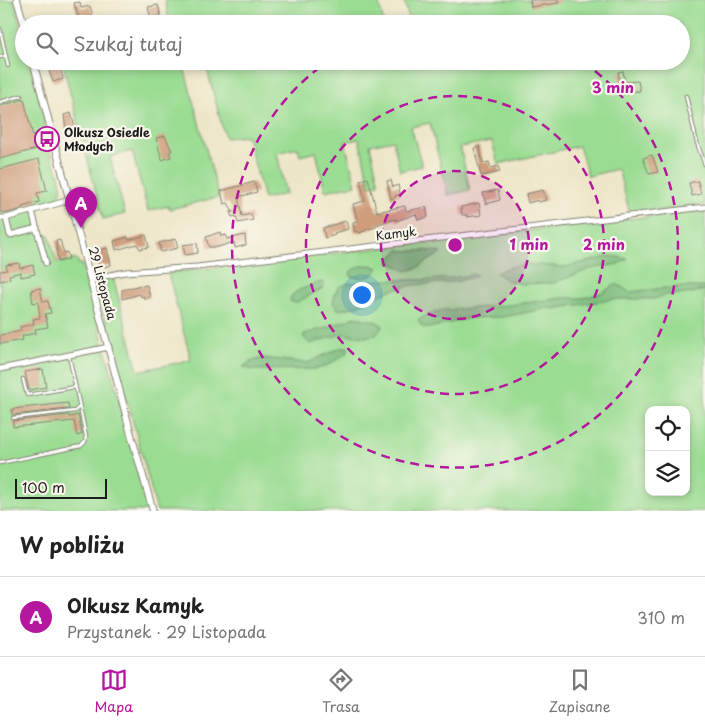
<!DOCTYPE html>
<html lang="pl">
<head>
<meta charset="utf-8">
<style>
	:root { --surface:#fff; --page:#f2f2f2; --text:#222; --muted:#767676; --line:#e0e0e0; --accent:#b5179e }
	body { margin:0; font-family:"Playpen Sans",sans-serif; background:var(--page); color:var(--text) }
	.controls { position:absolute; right:15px; bottom:15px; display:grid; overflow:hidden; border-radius:10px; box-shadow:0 2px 8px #0003 }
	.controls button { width:45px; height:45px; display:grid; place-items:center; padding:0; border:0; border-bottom:1px solid var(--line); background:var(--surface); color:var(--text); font:25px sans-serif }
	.scale { position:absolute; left:15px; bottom:12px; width:92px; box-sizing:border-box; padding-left:5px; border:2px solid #1c1c1c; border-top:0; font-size:14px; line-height:18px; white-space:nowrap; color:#1c1c1c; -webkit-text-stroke:4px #fbf7ec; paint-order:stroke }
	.you { position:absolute; left:361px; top:294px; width:18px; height:18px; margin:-12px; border:4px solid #fff; border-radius:50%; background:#1a73e8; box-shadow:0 0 0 8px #1a73e833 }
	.badge { display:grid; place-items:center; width:32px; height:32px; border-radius:50%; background:var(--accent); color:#fff; font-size:16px; font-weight:700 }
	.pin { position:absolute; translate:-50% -41px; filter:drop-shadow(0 1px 2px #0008) }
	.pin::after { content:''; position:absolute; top:26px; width:18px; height:15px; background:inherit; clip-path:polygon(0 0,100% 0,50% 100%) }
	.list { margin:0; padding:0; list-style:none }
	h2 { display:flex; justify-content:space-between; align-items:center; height:65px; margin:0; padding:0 20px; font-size:21px }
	h2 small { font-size:16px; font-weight:400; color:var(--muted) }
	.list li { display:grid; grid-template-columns:32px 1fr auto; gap:15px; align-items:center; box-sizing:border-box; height:80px; padding:0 20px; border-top:1px solid var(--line) }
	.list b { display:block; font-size:19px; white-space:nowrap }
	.list p { margin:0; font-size:16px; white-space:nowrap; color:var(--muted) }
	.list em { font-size:16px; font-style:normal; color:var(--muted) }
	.icon { flex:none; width:28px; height:28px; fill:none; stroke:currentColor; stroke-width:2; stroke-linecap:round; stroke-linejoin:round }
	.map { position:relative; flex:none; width:705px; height:511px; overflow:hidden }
	.search { position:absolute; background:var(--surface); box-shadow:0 2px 8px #0003; left:15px; right:15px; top:15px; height:55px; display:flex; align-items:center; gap:12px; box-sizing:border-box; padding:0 18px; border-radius:28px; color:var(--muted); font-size:19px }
	.sheet { height:145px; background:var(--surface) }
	nav { display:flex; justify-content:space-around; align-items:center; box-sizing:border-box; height:70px; border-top:1px solid var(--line); background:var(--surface); font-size:14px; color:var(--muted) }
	nav a { display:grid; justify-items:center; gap:2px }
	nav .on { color:var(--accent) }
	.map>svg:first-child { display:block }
	.green { fill:#9adc92; stroke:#5b7c57; fill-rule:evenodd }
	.forest { fill:#7bbc7c; stroke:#4c6c4c }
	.building { fill:#cf9d7c }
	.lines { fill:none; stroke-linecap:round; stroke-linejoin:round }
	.service-casing { stroke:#848172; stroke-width:4.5 }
	.minor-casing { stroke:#848172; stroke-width:7 }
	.tertiary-casing { stroke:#848172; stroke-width:8 }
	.service { stroke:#fff; stroke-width:2.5 }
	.minor { stroke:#fff; stroke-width:5 }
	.tertiary { stroke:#fff; stroke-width:6 }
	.ring { fill:none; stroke:#b5179e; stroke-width:2.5; stroke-dasharray:9 6 }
	.labels { text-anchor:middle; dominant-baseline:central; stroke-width:4.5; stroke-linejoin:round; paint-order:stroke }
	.poi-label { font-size:12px; font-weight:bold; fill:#1c1c1c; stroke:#fbf7ec; text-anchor:start }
	.street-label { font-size:12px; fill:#1c1c1c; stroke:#fbf7ec }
	.centre { fill:#b5179e; stroke:#fbf7ec; stroke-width:2.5 }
	.ring-label { font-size:15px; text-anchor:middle; font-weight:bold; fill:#b5179e; stroke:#fbf7ec; stroke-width:4.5; stroke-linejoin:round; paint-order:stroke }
</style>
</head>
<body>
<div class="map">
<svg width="705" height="511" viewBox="0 0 705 511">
	<rect width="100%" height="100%" fill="#fbf7ec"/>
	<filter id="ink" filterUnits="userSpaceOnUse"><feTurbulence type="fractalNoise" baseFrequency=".02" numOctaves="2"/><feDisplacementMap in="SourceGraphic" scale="10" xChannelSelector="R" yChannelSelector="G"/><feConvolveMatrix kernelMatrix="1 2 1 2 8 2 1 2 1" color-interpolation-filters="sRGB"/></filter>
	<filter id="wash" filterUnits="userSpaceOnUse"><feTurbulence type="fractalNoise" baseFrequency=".0096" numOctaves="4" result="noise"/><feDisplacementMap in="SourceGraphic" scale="20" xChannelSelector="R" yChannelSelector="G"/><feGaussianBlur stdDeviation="1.12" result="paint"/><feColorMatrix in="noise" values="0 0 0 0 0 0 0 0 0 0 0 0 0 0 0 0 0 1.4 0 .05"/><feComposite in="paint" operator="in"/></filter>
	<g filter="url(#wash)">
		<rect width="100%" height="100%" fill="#ede6c8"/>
		<!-- green -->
		<g class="green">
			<path d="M 0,0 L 14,0 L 24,41 L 24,61 L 29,61 L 43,113 L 45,131 L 44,136 L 42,137 L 44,142 L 46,142 C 49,154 69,188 58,197 C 52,202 42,203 36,206 L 43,236 L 49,235 L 57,263 L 77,259 L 79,264 L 82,264 L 149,511 L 0,511 Z"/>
			<path d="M 165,0 L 378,0 L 384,24 L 149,24 L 169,20 Z"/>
			<path d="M 404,0 L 705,0 L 705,205 L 630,214 L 618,169 L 588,176 L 579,146 L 498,164 L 492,141 L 460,147 L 470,190 L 448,195 L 430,123 L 411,127 L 422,166 L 400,171 L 393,140 L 370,145 L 379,184 L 370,186 L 359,139 L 345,142 L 356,185 L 325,191 L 316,152 L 300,156 L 298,148 L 277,153 L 286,194 L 264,199 L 247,136 L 225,138 L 205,61 L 681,61 L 681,24 L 410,24 Z"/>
			<path d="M 62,61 L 190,61 L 184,67 L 219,197 L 170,209 L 169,206 L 148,211 L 132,151 L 110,157 L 125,214 L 103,219 Z"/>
			<path d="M 705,210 L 705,511 L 157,511 L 96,284 L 97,281 L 113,277 L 138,371 L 191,360 L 168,273 ZM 649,410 L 686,410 L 686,492 L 649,492 Z"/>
		</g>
		<!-- forest -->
		<g class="forest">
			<path d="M 399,250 C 413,253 428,248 441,253 L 417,268 L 406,271 L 388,261 L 396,252 Z"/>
			<path d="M 611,256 L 628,259 L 618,264 L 590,269 L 554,283 L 522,284 L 508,281 L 496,273 L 510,267 L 527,264 L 565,267 Z"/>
			<path d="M 371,265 L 378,268 C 374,279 360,279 350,276 L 351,271 L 361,266 Z"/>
			<path d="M 473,274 L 478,276 L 456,282 L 413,285 L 391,290 L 355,307 L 339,310 L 333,303 C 334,297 335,289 341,286 C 348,282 359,282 368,281 C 403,278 439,283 473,274 Z"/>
			<path d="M 321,282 L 324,283 L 323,288 L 298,302 L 291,302 L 290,298 L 293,294 L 299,290 Z"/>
			<path d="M 617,284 L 629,292 L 674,287 L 705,287 L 705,290 L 686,294 L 667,295 L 654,299 L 614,299 L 553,309 L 549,308 L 504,317 L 471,318 L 429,328 L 422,327 L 418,321 L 424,316 L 443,310 L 500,306 L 563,298 L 583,298 L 601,293 Z"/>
			<path d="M 355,317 L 375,321 L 383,326 L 376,335 L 365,337 L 341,334 L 310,344 L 304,338 L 304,334 L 329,327 Z"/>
			<path d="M 348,347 L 348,352 C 337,359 330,366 317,369 L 253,370 L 243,367 L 250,362 L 263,358 L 307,363 L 340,348 Z"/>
		</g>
		<g id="blocks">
			<!-- building -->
			<g class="building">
				<path d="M 530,0 L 559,0 L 559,3 L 531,7 Z"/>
				<path d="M 80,2 L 81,8 L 90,6 L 93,16 L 89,17 L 90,19 L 79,20 L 74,3 Z"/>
				<path d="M 158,5 L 161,16 L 151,19 L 148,7 Z"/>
				<path d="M 59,64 L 63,79 L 53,82 L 49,71 L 50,71 L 49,67 Z"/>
				<path d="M 623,71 L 625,82 L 638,81 L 640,91 L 627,92 L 627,88 L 621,89 L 618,72 Z"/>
				<path d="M 24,99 L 36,149 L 0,159 L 0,106 Z"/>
				<path d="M 71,113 L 75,128 L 66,130 L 64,115 Z"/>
				<path d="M 165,136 L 172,151 L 169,152 L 171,157 L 162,160 L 156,138 Z"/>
				<path d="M 479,146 L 483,163 L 489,162 L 491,168 L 498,166 L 500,172 L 481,176 L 474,148 Z"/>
				<path d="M 652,155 L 658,172 L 649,174 L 643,158 Z"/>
				<path d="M 39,159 L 47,191 L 37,193 L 39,202 L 22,207 L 22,209 L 7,213 L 0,212 L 0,169 Z"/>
				<path d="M 368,178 L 377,212 L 405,206 L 406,211 L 426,207 L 428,217 L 418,220 L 416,214 L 396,221 L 396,219 L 384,222 L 376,225 L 376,227 L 365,230 L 365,231 L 359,233 L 358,231 L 355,232 L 353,223 L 358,222 L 353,204 L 365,201 L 360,180 Z"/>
				<path d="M 391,180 L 393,187 L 398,185 L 400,194 L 395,196 L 395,198 L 391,199 L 387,181 Z"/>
				<path d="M 698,181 L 701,194 L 692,196 L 689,183 Z"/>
				<path d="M 254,182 L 257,192 L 238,197 L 242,216 L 251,214 L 253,220 L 238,223 L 236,216 L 232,217 L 230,212 L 233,212 L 228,203 L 224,204 L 221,191 Z"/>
				<path d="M 498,190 L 500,200 L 486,204 L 483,193 Z"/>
				<path d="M 543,190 L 546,200 L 539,202 L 538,200 L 528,203 L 526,194 Z"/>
				<path d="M 479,203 L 481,215 L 467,217 L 467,215 L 462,215 L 461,207 Z"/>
				<path d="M 346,221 L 348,229 L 334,233 L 335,235 L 325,238 L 323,228 Z"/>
				<path d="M 220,232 L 221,236 L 226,235 L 227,239 L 245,235 L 246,245 L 235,248 L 234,242 L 218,247 L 209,247 L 206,237 Z"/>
				<path d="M 146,235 L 149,247 L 140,249 L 137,244 L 116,250 L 114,241 L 128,237 L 128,240 Z"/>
				<path d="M 176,239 L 178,248 L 161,252 L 159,243 Z"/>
				<path d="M 60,240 L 64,253 L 67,252 L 69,259 L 58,262 L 56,241 Z"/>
				<path d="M 197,243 L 198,253 L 185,255 L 183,245 Z"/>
				<path d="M 107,248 L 111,265 L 104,267 L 104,265 L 99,266 L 95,251 Z"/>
				<path d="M 19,263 L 20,268 L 33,265 L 35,274 L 21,277 L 21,272 L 9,275 L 10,279 L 0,281 L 0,271 L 7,270 L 6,265 Z"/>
				<path d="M 141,285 L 142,286 L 147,285 L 150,297 L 144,299 L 144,296 L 141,297 L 140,294 L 122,299 L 122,290 Z"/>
				<path d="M 40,288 L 43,302 L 48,301 L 51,313 L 45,314 L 48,327 L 35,329 L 36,333 L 22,336 L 23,340 L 0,344 L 0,335 L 21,331 L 20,327 L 34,324 L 33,319 L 40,318 L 38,302 L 33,303 L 31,290 Z"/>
				<path d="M 43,369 L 46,387 L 29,390 L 25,372 Z"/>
				<path d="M 68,403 L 69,409 L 12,415 L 12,409 Z"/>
				<path d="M 69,415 L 69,417 L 78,415 L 82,434 L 77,436 L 74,421 L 13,427 L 13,421 Z"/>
			</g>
		</g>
	</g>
	<g filter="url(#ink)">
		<use href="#blocks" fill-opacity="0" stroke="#848172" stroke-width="1"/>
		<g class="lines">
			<defs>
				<g id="service">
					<path d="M 0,29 L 8,66"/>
					<path d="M 0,57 L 6,56"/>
					<path d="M 686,96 L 697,143 L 705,165"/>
					<path d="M 0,102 L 21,96"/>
					<path d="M 23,379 L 27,395 L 75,387"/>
					<path d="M 13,418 L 75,411 L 79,407"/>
					<path d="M 0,463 L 81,446 L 85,442 L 86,436 L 69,356"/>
				</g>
				<g id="minor">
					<path d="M 32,211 L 46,263"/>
					<path d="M 0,218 L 6,218 L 70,200"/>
					<path d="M 6,218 L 10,235 L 37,228"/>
					<path d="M 90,279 L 125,272 L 197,267 L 705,207"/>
					<path d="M 0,369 L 109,347"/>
				</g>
				<g id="tertiary">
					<path d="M 17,0 L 24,24"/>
					<path d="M 33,61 L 132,438 L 153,511"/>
				</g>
			</defs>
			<!-- service casing -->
			<use href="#service" class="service-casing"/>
			<!-- minor casing -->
			<use href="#minor" class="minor-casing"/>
			<!-- tertiary casing -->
			<use href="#tertiary" class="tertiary-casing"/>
			<!-- service -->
			<use href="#service" class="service"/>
			<!-- minor -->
			<use href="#minor" class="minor"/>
			<!-- tertiary -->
			<use href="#tertiary" class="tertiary"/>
		</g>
	</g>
	<!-- distance rings -->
	<circle cx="455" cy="245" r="74" fill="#b5179e" fill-opacity=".12"/>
	<g class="ring">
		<circle cx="455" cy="245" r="74"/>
		<circle cx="455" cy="245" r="149"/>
		<path d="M428 24A223 223 0 0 1 482 24M583 62A223 223 0 1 1 327 62"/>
	</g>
	<!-- icons -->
	<defs>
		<symbol id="bus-ring" viewBox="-11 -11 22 22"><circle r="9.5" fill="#fbf7ec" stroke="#b5179e" stroke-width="1.5"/><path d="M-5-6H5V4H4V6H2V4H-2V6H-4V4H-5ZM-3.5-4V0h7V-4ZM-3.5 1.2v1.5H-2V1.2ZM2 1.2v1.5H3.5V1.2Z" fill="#b5179e"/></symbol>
	</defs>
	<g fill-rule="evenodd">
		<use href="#bus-ring" x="33" y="125" width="28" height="28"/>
	</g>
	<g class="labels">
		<!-- poi labels -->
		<g class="poi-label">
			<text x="64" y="132">Olkusz Osiedle<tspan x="64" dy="14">Młodych</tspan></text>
		</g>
		<!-- street labels -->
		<g class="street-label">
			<text transform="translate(396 233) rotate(-7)">Kamyk</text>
			<text transform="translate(103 283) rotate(75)">29 Listopada</text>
		</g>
	</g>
	<circle cx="455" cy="245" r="8" class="centre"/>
	<g class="ring-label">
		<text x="613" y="93">3 min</text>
		<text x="529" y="250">1 min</text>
		<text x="604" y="250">2 min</text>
	</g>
</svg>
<div class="controls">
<button><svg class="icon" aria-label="locate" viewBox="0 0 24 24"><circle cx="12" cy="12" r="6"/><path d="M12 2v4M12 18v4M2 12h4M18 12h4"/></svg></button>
<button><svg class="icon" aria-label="layers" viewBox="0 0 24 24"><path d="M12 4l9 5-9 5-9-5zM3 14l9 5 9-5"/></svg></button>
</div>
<div class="scale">100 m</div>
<div class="you"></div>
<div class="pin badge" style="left:81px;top:228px">A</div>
<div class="search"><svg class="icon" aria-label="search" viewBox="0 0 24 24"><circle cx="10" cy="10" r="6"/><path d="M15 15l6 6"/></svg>Szukaj tutaj</div>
</div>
<section class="sheet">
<h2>W pobliżu<small></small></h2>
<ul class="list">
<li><span class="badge">A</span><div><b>Olkusz Kamyk</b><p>Przystanek · 29 Listopada</p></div><em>310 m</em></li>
</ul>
</section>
<nav>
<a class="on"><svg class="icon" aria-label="map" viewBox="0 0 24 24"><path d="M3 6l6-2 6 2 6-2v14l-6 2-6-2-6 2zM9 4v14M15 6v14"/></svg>Mapa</a>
<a><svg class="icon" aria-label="directions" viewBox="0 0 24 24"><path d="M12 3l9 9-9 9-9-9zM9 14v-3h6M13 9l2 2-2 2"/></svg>Trasa</a>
<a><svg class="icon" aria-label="saved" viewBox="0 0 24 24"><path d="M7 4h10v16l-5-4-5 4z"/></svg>Zapisane</a>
</nav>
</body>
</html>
